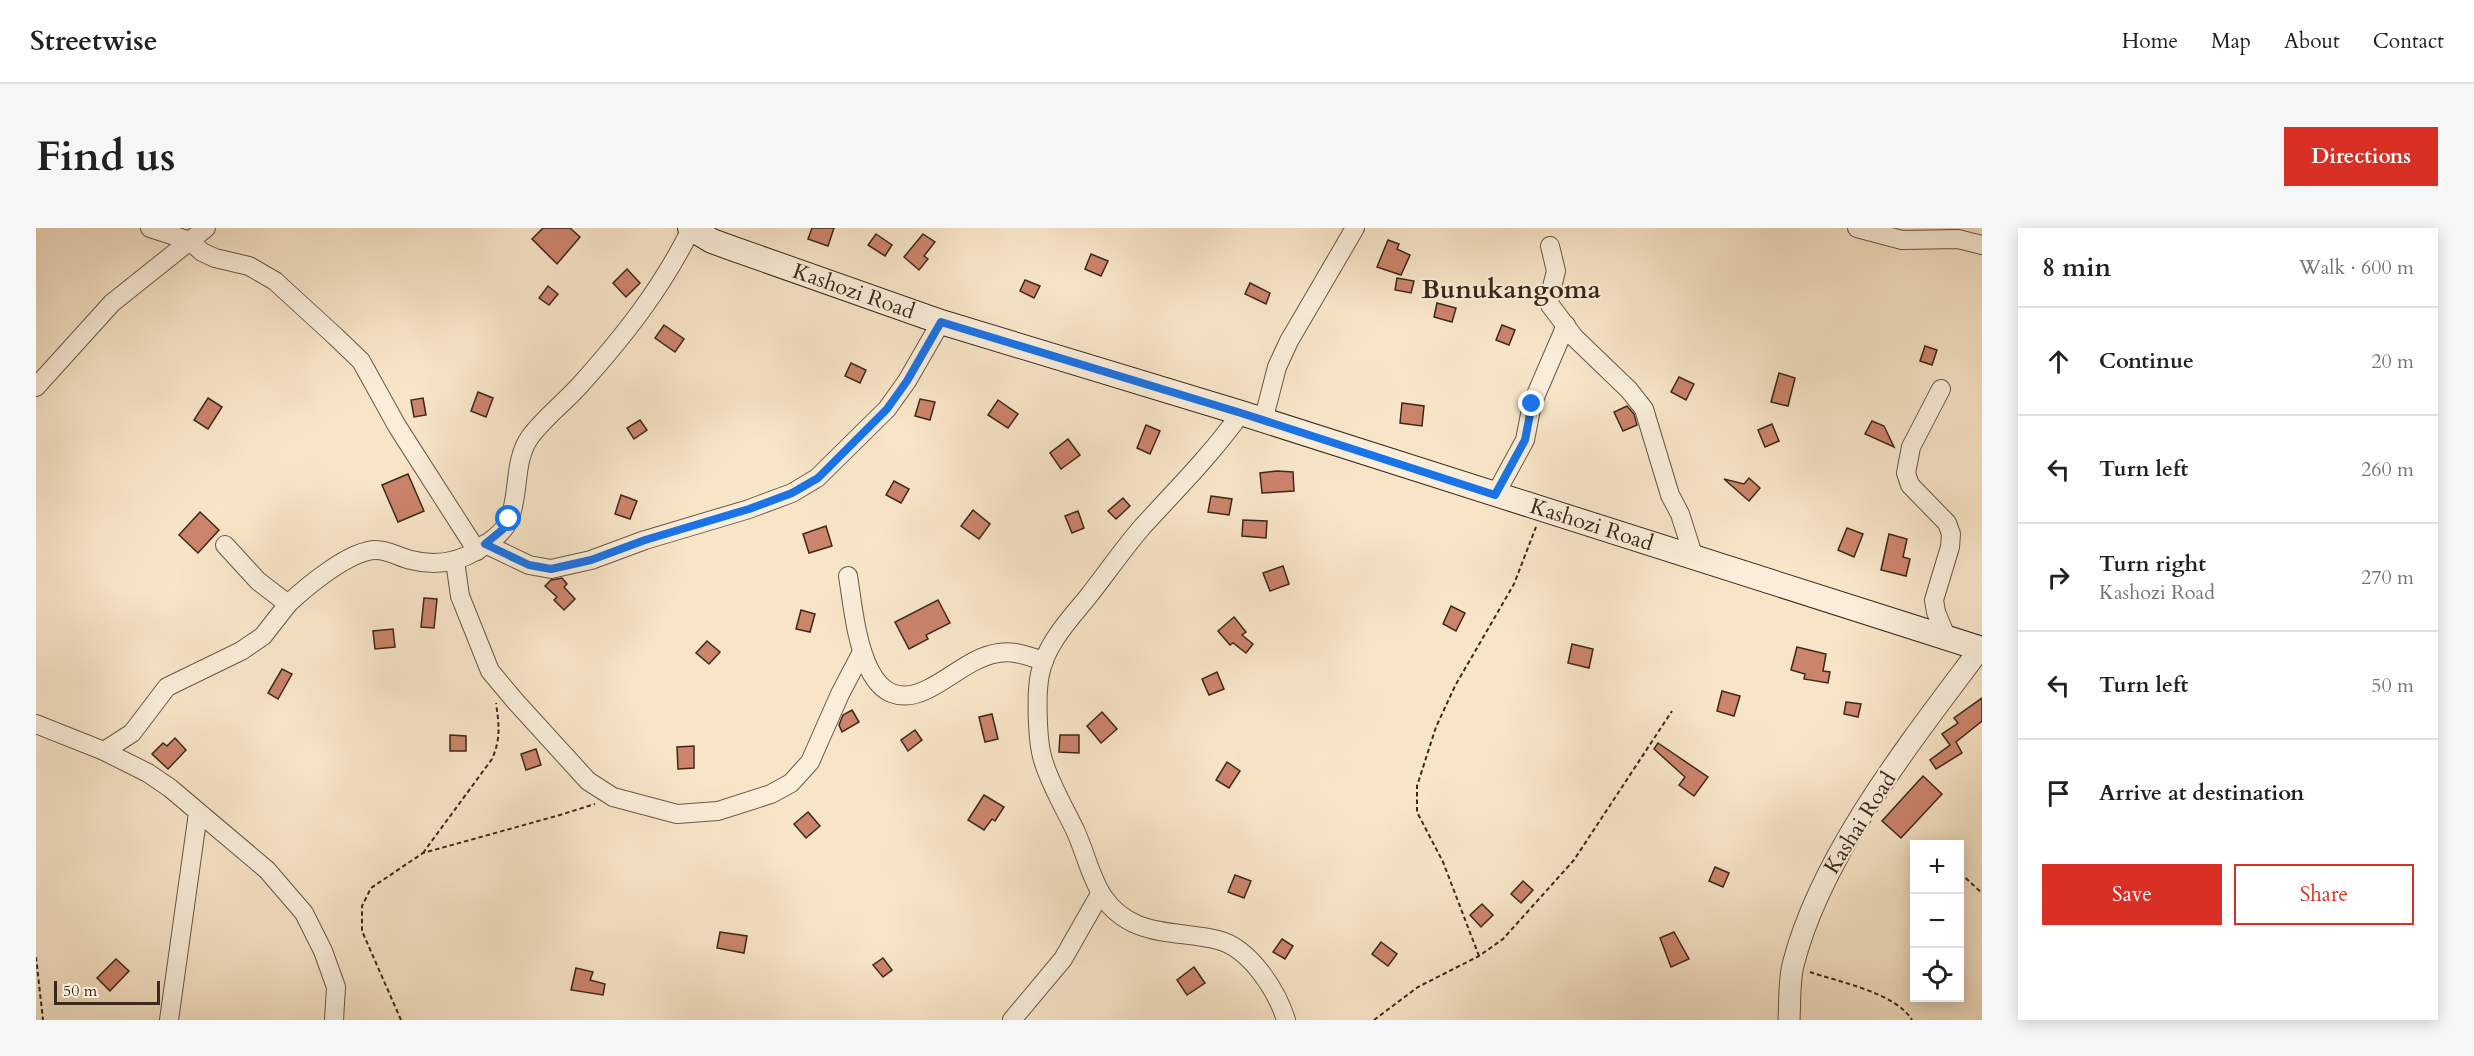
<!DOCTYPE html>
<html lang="en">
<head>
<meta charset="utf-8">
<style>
	:root { --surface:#fff; --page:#f6f6f6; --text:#202124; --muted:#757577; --line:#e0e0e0; --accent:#d93025 }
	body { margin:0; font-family:Cardo,serif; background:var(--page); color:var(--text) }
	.controls { position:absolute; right:18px; bottom:18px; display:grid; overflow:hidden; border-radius:0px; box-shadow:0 3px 15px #0003 }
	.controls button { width:54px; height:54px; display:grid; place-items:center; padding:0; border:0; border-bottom:2px solid var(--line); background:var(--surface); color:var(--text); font:30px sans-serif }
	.scale { position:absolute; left:18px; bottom:15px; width:106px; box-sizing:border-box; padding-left:6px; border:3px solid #3b291b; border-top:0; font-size:16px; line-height:21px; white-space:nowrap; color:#3b291b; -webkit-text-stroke:4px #faeedb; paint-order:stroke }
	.stop { position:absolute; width:18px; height:18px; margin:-14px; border:4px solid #1a73e8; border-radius:50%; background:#fff }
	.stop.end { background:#1a73e8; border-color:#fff; box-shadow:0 2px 6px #0008 }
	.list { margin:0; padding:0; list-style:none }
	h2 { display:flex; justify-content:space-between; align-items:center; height:78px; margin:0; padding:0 24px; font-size:26px }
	h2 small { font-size:20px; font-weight:400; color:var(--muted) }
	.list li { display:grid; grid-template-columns:39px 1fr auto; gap:18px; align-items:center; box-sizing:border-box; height:108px; padding:0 24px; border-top:2px solid var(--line) }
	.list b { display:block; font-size:22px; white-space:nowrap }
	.list p { margin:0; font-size:20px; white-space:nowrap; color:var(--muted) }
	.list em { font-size:20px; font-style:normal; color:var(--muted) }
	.actions { display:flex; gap:12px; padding:18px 24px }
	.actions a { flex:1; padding:14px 0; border:2px solid var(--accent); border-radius:0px; text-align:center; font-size:21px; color:var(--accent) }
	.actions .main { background:var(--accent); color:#fff }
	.icon { flex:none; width:33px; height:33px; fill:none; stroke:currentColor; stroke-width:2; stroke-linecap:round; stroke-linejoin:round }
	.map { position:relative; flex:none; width:1946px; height:792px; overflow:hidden; border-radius:0px }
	header { display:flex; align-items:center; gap:36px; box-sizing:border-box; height:84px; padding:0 30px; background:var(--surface); border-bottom:2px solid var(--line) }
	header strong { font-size:28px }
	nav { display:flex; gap:33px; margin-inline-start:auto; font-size:21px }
	.intro { display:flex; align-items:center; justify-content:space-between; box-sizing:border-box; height:144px; padding:0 36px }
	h1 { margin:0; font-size:42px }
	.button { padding:15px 27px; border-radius:0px; background:var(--accent); color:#fff; font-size:21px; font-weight:700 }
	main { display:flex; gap:36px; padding:0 36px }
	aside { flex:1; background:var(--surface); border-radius:0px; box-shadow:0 3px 15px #0003 }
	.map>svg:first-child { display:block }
	.building { fill:#cc846b; stroke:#3b291b; stroke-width:1.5 }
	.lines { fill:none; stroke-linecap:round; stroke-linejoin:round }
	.minor-casing { stroke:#6a5846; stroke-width:20 }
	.tertiary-casing { stroke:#6a5846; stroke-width:23 }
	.secondary-casing { stroke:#3b291b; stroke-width:26 }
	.path { stroke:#3b291b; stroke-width:2; stroke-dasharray:4.5 3; stroke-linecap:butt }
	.minor { stroke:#faeedb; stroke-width:18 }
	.tertiary { stroke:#faeedb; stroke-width:21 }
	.secondary { stroke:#faeedb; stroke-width:24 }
	.route { stroke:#1a73e8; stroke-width:8 }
	.labels { text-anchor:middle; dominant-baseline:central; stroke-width:4.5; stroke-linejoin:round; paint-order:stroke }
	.street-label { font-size:22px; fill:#3b291b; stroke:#faeedb }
	.quarter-label { font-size:26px; font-weight:bold; fill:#3b291b; stroke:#faeedb }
</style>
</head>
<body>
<header>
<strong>Streetwise</strong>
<nav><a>Home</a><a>Map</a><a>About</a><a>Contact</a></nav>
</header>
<div class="intro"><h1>Find us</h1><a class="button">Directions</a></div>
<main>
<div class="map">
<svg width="1946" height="792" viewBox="0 0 1946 792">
	<rect width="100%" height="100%" fill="#f8e5c8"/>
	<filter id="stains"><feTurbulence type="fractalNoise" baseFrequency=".00333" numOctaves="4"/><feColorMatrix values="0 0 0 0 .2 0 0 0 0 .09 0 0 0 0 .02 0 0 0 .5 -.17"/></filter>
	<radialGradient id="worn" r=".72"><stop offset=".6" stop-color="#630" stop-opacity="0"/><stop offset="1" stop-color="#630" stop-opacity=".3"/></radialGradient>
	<!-- building -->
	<g class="building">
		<path d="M 507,0 L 534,0 L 544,9 L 521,36 L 496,11 Z"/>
		<path d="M 776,0 L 798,0 L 792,18 L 772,11 Z"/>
		<path d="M 840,6 L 856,17 L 849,28 L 832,17 Z"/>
		<path d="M 887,6 L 899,14 L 888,28 L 892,31 L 883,42 L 868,29 Z"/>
		<path d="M 1352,12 L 1363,16 L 1361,21 L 1374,27 L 1365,47 L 1341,39 Z"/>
		<path d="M 1055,26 L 1072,33 L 1065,48 L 1049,41 Z"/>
		<path d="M 591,41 L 604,55 L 590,69 L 577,55 Z"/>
		<path d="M 1361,50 L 1378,53 L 1375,65 L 1359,62 Z"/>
		<path d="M 989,52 L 1004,58 L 998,70 L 984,63 Z"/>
		<path d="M 1214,55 L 1234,65 L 1230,76 L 1209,66 Z"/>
		<path d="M 512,58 L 522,66 L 513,77 L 503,70 Z"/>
		<path d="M 1401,75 L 1420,80 L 1416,94 L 1398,89 Z"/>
		<path d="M 628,97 L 648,111 L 639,124 L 619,110 Z"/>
		<path d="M 1466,97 L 1479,102 L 1473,117 L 1460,112 Z"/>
		<path d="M 1889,118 L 1901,122 L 1896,137 L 1884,133 Z"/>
		<path d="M 815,135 L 830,142 L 824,155 L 809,148 Z"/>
		<path d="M 1743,145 L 1759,150 L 1752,178 L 1735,174 Z"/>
		<path d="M 1643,149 L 1658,156 L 1650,172 L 1635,164 Z"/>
		<path d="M 442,164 L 457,170 L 450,189 L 435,183 Z"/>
		<path d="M 172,170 L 186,179 L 172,201 L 158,192 Z"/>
		<path d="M 387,170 L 390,187 L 378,189 L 375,172 Z"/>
		<path d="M 884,171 L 899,174 L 894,192 L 879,188 Z"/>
		<path d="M 962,172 L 982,186 L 972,200 L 952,187 Z"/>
		<path d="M 1366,175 L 1388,178 L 1386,198 L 1364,195 Z"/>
		<path d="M 1591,178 L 1598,186 L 1601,197 L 1587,203 L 1578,184 Z"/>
		<path d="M 604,192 L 611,202 L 598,211 L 591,200 Z"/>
		<path d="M 1836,193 L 1848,198 L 1858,219 L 1829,206 Z"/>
		<path d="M 1736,196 L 1743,213 L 1729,219 L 1722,202 Z"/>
		<path d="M 1110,197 L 1124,203 L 1114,226 L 1101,220 Z"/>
		<path d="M 1032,211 L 1044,227 L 1025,241 L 1014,225 Z"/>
		<path d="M 1241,243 L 1257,244 L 1258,263 L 1226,265 L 1224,245 Z"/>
		<path d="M 372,246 L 388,283 L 362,294 L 346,257 Z"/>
		<path d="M 1713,250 L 1724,260 L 1713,273 L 1688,251 L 1708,256 Z"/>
		<path d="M 858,253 L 873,261 L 865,275 L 850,267 Z"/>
		<path d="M 585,267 L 601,273 L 594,291 L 579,286 Z"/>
		<path d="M 1175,268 L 1196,271 L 1193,287 L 1172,284 Z"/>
		<path d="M 1087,270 L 1094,278 L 1080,291 L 1072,283 Z"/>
		<path d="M 937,282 L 954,296 L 943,311 L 925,298 Z"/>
		<path d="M 1042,283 L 1048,300 L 1036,305 L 1029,288 Z"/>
		<path d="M 164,284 L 183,302 L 162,325 L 143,307 Z"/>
		<path d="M 1207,292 L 1231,293 L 1230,310 L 1206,308 Z"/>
		<path d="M 790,298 L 796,318 L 773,325 L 767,306 Z"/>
		<path d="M 1811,300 L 1827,306 L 1818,329 L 1802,322 Z"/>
		<path d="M 1853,306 L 1871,311 L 1867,329 L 1874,331 L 1870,348 L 1845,342 Z"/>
		<path d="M 1247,338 L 1253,356 L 1234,363 L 1227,345 Z"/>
		<path d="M 526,350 L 531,356 L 528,359 L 539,371 L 528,382 L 518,372 L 521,369 L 509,358 L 515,352 Z"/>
		<path d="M 388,370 L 401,371 L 398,400 L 385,399 Z"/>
		<path d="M 902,372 L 914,395 L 890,407 L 892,411 L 873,421 L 859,394 Z"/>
		<path d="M 1415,378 L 1429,385 L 1420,403 L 1407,396 Z"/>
		<path d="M 765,382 L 779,386 L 774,404 L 760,401 Z"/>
		<path d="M 1198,389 L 1210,404 L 1206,407 L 1217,416 L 1210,425 L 1197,415 L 1194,417 L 1182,403 Z"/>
		<path d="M 357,401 L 359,419 L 339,421 L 337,403 Z"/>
		<path d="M 671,413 L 684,424 L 673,436 L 660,425 Z"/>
		<path d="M 1536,416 L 1557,421 L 1553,440 L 1532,435 Z"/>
		<path d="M 1761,419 L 1790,426 L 1787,443 L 1794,444 L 1792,455 L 1768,451 L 1769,446 L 1755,442 Z"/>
		<path d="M 246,441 L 256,446 L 242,471 L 232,465 Z"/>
		<path d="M 1181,444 L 1188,461 L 1173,467 L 1166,451 Z"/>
		<path d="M 1686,463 L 1704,468 L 1698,488 L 1681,483 Z"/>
		<path d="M 1946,470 L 1946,493 L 1920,514 L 1926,525 L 1900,541 L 1894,532 L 1914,517 L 1906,506 L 1922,495 L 1918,490 Z"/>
		<path d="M 1810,474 L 1825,476 L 1822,489 L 1808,486 Z"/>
		<path d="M 816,482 L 823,494 L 806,504 L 803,497 L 807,487 Z"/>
		<path d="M 1066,484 L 1081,501 L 1065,515 L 1051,498 Z"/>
		<path d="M 956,486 L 962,511 L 949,514 L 943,489 Z"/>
		<path d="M 879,502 L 886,512 L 872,523 L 865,512 Z"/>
		<path d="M 414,507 L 430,508 L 430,523 L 414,523 Z"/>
		<path d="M 1024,507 L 1043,507 L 1043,525 L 1023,524 Z"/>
		<path d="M 139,510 L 150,522 L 132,541 L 116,526 L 127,515 L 131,518 Z"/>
		<path d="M 1622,515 L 1672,549 L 1658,568 L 1643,557 L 1649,549 L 1618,521 Z"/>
		<path d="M 658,518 L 658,540 L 642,541 L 641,519 Z"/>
		<path d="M 500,521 L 505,537 L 490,542 L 485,526 Z"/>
		<path d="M 1191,534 L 1204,543 L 1193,560 L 1180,552 Z"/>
		<path d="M 1887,548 L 1906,566 L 1865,610 L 1846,593 Z"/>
		<path d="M 948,567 L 968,579 L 959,593 L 956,591 L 948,602 L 932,592 Z"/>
		<path d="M 772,584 L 784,598 L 770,610 L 758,596 Z"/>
		<path d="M 1679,639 L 1693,645 L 1687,659 L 1673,653 Z"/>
		<path d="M 1199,647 L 1215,653 L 1208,670 L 1192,664 Z"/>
		<path d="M 1487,653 L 1497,662 L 1485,675 L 1475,666 Z"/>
		<path d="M 1446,676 L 1457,687 L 1445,699 L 1434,687 Z"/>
		<path d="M 684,704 L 711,708 L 708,725 L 681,720 Z"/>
		<path d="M 1638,704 L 1653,731 L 1635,739 L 1624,710 Z"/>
		<path d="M 1246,711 L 1257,718 L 1249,731 L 1237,724 Z"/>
		<path d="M 1345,714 L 1361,726 L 1352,738 L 1336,726 Z"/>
		<path d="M 847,730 L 856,742 L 847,749 L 837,737 Z"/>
		<path d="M 80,731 L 93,743 L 74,763 L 61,750 Z"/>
		<path d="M 1158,739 L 1169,755 L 1151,767 L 1141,752 Z"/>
		<path d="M 540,740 L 557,744 L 554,752 L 569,756 L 567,767 L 535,762 Z"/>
	</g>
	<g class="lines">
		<defs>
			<g id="minor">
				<path d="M 114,0 L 154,13 L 166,24 L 179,30 L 213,38 L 239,53 L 299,108 L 325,133 L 361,198 L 441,323"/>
				<path d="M 1821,0 L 1866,12 L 1922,11 L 1946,17"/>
				<path d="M 1514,18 L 1520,43 L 1513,71 L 1514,77 L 1538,109 L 1593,162 L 1608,181 L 1634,267 L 1644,286 L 1658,330"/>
				<path d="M 0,159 L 76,75 L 170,0"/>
				<path d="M 1905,161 L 1875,219 L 1870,245 L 1874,257 L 1911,295 L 1915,306 L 1914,319 L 1898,372 L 1900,384 L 1911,411"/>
				<path d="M 1205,185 C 1176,226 1141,261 1107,298 C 1087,321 1070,346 1051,370 C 1033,392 1010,416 1004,446 C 1000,465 1001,513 1007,532 C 1014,556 1028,579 1039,602 C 1056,639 1058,679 1102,697 C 1127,707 1155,705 1182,712 C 1214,720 1241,763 1250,792"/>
				<path d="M 1227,193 L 1241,139 L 1253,113 L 1319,0"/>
				<path d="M 1459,267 L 1489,212 L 1496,176 L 1530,97"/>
				<path d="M 449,316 L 493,337 L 515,341 L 555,332 L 609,312 L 713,281 L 756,265 L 781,250 L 851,181 L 871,153 L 905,94"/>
				<path d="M 189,317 L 222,353 L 252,376 C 270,359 314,322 340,322 C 352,322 363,329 375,332 C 398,338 420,335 440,323 C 452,316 468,304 473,292 C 484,266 477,233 494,209 C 508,190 529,174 545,156 C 588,108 626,60 655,1"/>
				<path d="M 419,333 L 424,368 L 454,443 L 480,474 L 552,553 L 577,569 L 641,586 L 682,583 L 735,566 L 755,555 L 774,534 L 804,466 L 826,424"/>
				<path d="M 812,348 C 819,389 825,497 894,460 C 916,449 938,428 963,425 C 978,422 994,429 1008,433"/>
				<path d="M 0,496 L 68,523 L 112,545 L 134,560 L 231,642 L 268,685 L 287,723 L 300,759 L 298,792"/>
				<path d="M 68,523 L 96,505 L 131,459 L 205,423 L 227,408 L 252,376"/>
				<path d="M 133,792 L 162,585"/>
				<path d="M 976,792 L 1027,731 L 1064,666"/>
			</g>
			<path id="tertiary" d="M 1753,792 C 1754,774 1753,754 1757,737 C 1785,626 1876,512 1944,421"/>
			<g id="secondary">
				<path id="s1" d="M 654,0 L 676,13 L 698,21 L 905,94 L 1205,185 L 1946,421"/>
			</g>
		</defs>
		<!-- minor casing -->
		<use href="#minor" class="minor-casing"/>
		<!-- tertiary casing -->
		<use href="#tertiary" class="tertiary-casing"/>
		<!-- secondary casing -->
		<use href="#secondary" class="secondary-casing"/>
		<!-- path -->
		<g class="path">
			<path d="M 387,625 L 456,531 C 465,511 463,496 460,475"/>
			<path d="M 1924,645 L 1946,665"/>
			<path d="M 1443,728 L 1407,634 L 1381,584 L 1381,558 L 1400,499 L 1419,458 L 1478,356 L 1500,299"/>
			<path d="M 0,729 L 7,792"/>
			<path d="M 1774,744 C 1803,754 1860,765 1876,792"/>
			<path d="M 365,792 L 326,703 L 326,678 L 335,660 L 387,625 L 524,587 L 559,576"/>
			<path d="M 1338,792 L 1382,759 L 1443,728 L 1467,711 L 1538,632 L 1636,483"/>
		</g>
		<!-- minor -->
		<use href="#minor" class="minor"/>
		<!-- tertiary -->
		<use href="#tertiary" class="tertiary"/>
		<!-- secondary -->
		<use href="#secondary" class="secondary"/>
	</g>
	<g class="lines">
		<!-- route -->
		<path class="route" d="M 473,291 L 466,302 L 449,316 L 493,337 L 515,341 L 555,332 L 609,312 L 713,281 L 756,265 L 782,250 L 851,181 L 871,153 L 905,94 L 1205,185 L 1459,267 L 1489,212 L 1496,176"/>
	</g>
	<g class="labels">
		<!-- street labels -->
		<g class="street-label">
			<text stroke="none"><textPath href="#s1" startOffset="176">Kashozi Road</textPath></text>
			<text stroke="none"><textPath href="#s1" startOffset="950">Kashozi Road</textPath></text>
			<text transform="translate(1824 595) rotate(-58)">Kashai Road</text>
		</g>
		<!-- quarter labels -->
		<g class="quarter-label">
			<text x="1475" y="61">Bunukangoma</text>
		</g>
	</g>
	<rect width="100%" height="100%" filter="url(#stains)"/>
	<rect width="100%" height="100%" fill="url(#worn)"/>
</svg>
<div class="controls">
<button>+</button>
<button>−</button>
<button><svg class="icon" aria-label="locate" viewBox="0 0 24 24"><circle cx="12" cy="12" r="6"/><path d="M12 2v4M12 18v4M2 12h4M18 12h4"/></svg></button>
</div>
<div class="scale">50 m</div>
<div class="stop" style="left:473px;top:291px"></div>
<div class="stop end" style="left:1496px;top:176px"></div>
</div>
<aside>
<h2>8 min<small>Walk · 600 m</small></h2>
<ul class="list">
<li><svg class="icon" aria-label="ahead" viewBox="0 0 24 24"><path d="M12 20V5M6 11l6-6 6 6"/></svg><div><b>Continue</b></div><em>20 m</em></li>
<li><svg class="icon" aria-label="left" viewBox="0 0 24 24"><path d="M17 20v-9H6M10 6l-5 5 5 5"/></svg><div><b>Turn left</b></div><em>260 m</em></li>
<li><svg class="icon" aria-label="right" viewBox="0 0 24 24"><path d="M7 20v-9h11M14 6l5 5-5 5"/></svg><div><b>Turn right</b><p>Kashozi Road</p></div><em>270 m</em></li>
<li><svg class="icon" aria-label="left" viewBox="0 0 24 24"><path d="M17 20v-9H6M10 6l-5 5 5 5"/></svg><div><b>Turn left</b></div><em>50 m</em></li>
<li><svg class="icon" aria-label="arrive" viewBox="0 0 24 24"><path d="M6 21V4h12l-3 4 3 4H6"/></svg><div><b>Arrive at destination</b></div></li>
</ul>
<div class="actions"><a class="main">Save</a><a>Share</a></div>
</aside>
</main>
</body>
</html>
